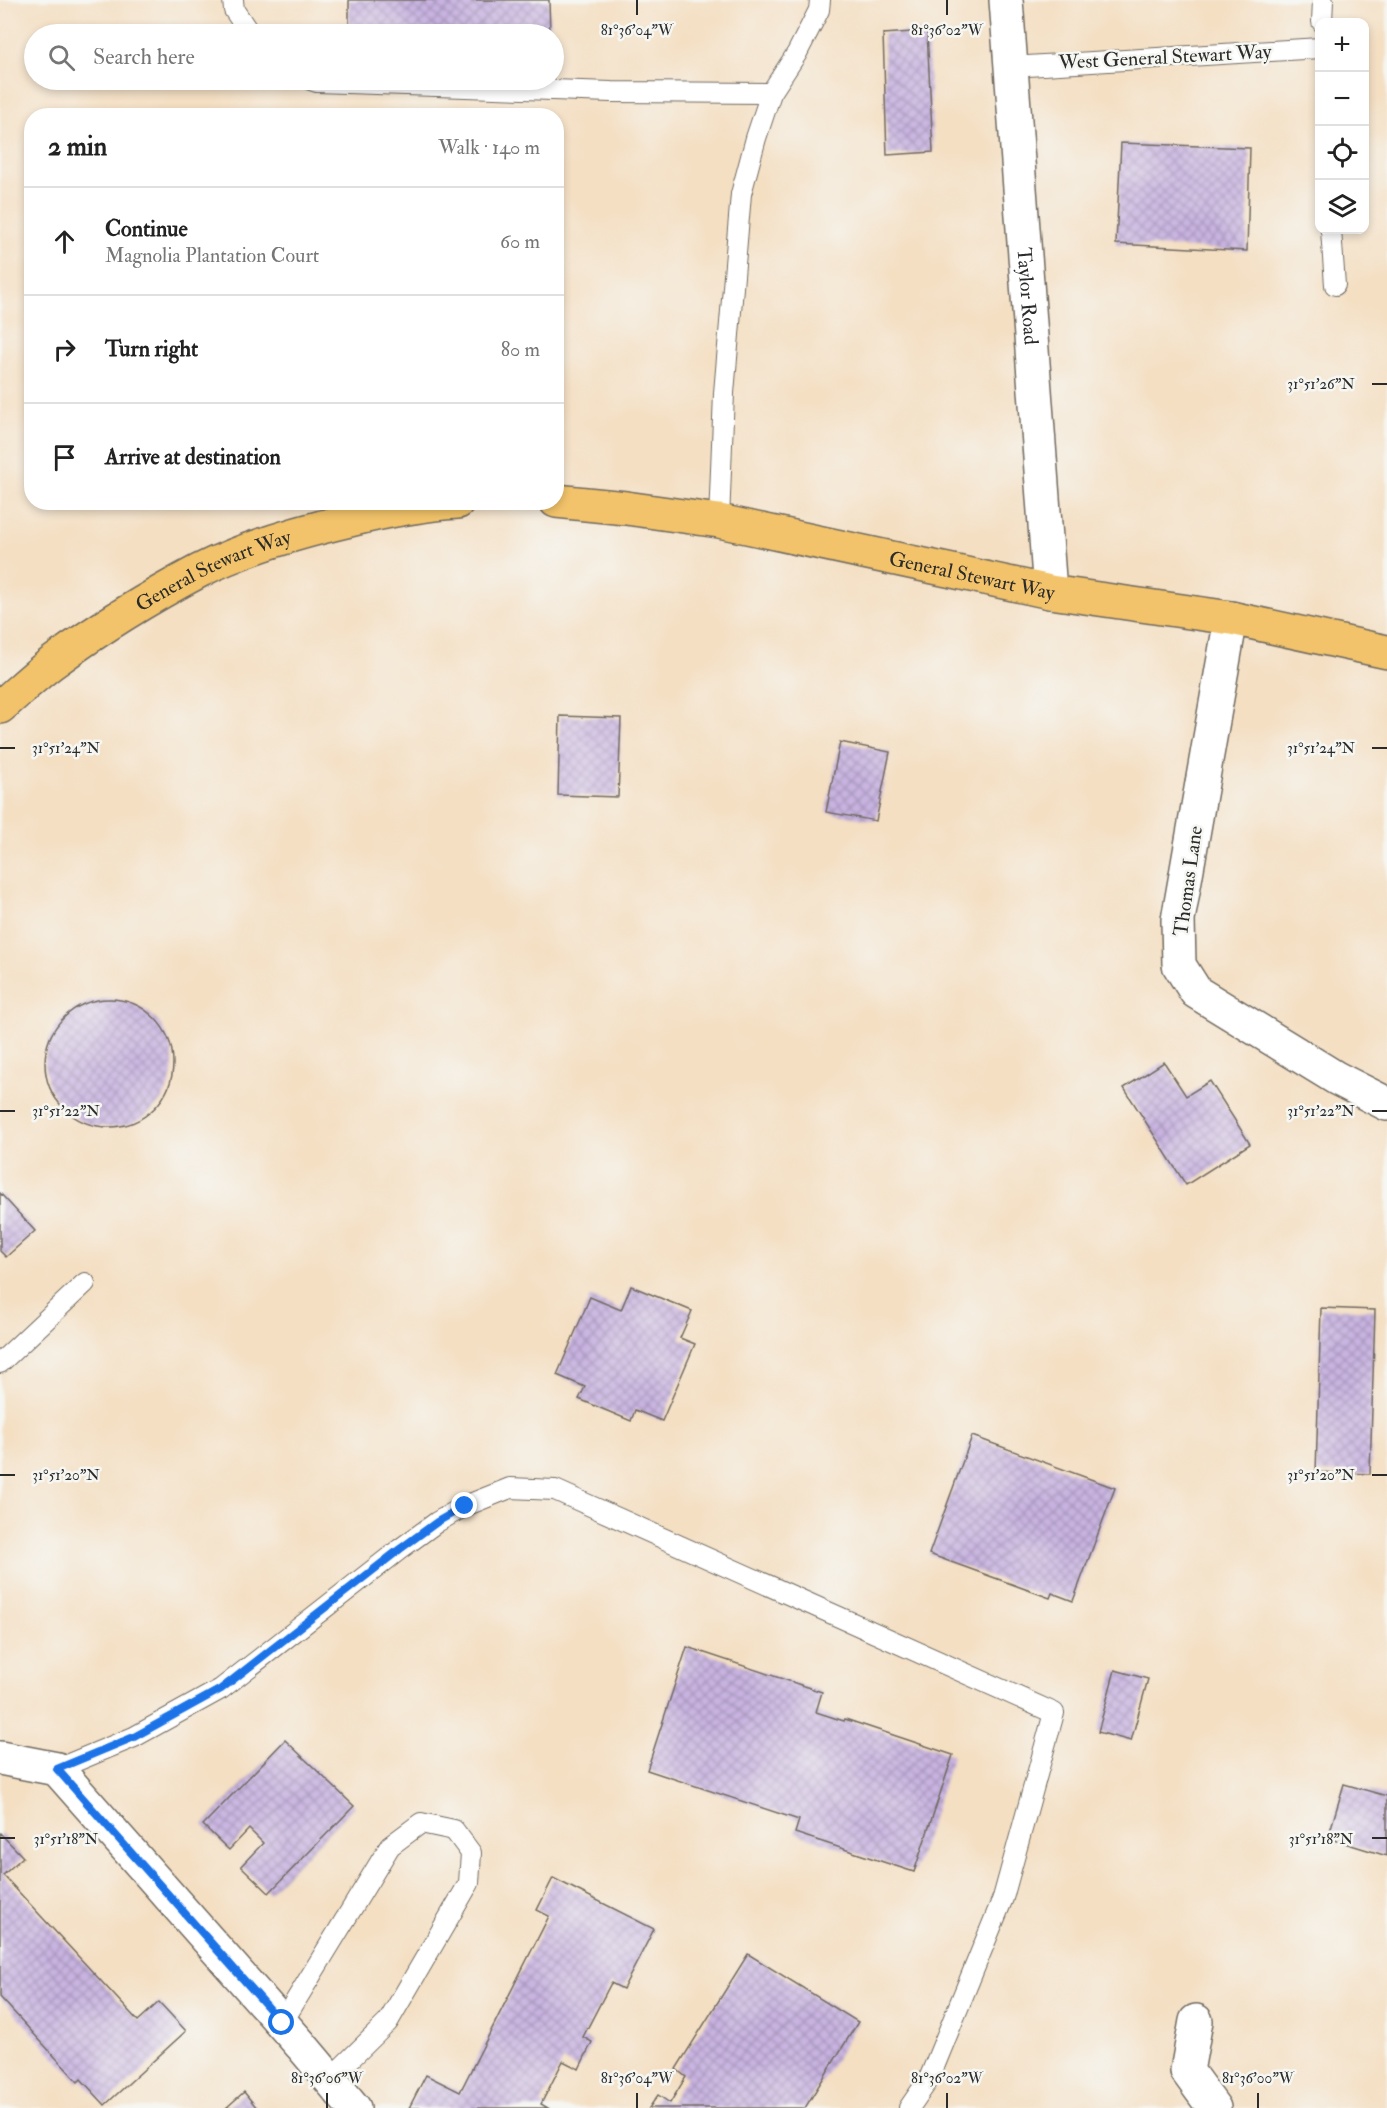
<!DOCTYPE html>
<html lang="en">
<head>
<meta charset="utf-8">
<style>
	:root { --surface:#fff; --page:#f6f6f6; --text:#222; --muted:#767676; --line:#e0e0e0 }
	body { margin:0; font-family:"IM FELL Double Pica",serif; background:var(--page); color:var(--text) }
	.controls { position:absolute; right:18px; top:18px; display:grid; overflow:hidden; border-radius:12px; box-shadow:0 3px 9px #0003 }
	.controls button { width:54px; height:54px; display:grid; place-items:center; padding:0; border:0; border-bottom:2px solid var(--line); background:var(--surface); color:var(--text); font:30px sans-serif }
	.stop { position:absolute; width:18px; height:18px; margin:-14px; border:4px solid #1a73e8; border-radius:50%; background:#fff }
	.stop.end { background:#1a73e8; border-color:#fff; box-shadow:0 2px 6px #0008 }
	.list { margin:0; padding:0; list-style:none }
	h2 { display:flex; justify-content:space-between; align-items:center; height:78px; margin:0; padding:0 24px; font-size:26px }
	h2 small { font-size:20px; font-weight:400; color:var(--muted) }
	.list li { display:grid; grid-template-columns:39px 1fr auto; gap:18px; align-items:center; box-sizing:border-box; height:108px; padding:0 24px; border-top:2px solid var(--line) }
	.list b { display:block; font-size:22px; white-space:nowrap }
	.list p { margin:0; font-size:20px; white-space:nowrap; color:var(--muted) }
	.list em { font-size:20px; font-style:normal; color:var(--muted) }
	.icon { flex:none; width:33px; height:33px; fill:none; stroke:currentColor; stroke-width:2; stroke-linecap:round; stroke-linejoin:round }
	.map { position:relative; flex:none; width:1387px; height:2108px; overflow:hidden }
	.search { position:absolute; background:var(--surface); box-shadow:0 3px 9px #0003; left:24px; top:24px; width:540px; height:66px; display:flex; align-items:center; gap:15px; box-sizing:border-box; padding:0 21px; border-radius:33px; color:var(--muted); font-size:22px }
	.panel { position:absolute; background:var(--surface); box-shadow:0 3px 9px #0003; left:24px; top:108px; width:540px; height:402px; border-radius:24px }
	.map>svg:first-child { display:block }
	.building { fill:url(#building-cross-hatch) }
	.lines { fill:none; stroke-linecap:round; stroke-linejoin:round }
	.lane-casing { stroke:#716a60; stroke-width:22 }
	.street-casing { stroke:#716a60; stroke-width:36 }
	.primary-casing { stroke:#716a60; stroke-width:36 }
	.lane { stroke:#fff; stroke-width:20 }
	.street { stroke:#fff; stroke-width:33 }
	.primary { stroke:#f2c36a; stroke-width:33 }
	.route { stroke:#1a73e8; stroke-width:8 }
	.ticks { fill:none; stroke:#2b2b2b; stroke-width:2 }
	.labels { text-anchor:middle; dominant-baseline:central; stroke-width:5; stroke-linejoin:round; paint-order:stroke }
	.street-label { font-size:20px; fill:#2b2b2b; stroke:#f6f6f2 }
	.ticks-label { font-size:15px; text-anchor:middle; fill:#2b2b2b; stroke:#f6f6f2; stroke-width:5; stroke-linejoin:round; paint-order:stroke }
</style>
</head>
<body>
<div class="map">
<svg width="1387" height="2108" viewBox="0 0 1387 2108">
	<defs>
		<pattern id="building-cross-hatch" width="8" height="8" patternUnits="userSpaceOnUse" patternTransform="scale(1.5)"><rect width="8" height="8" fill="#c9b4e1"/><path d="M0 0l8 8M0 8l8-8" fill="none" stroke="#a393b7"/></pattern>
	</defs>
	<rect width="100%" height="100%" fill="#f6f6f2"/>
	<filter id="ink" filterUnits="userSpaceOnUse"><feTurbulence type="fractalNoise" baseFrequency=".0167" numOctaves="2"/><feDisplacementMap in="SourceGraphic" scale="12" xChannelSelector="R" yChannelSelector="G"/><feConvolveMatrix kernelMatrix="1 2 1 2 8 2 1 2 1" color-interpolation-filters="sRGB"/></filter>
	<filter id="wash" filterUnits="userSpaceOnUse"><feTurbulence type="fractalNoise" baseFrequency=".008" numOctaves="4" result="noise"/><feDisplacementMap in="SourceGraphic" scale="24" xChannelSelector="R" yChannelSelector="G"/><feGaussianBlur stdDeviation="1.35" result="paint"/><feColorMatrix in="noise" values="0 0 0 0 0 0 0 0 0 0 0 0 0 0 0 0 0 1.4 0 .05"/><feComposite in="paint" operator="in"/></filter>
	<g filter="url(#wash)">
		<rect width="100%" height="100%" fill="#f4dfc3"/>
		<g id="blocks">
			<!-- building -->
			<g class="building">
				<path d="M 349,0 L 549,0 L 550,34 L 349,34 Z"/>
				<path d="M 927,31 L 933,152 L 887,155 L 883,34 Z"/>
				<path d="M 1121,143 L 1250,148 L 1247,251 L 1116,244 Z"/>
				<path d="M 560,716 L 621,718 L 618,797 L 558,795 Z"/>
				<path d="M 840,742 L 890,752 L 876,821 L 826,812 Z"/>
				<circle cx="109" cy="1063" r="64"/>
				<path d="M 1164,1062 L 1186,1096 L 1210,1081 L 1250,1144 L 1186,1185 L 1124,1088 Z"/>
				<path d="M 0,1193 L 35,1231 L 6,1257 L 0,1251 Z"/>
				<path d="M 631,1286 L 692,1311 L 680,1338 L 695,1344 L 662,1421 L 635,1410 L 631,1421 L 579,1399 L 585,1387 L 557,1375 L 590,1297 L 621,1310 Z"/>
				<path d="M 1321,1308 L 1375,1310 L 1370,1474 L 1316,1472 Z"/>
				<path d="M 972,1436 L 1115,1488 L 1073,1601 L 1052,1593 L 1050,1598 L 929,1554 Z"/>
				<path d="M 687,1647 L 822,1692 L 816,1712 L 844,1721 L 845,1719 L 953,1755 L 914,1872 L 795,1833 L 799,1820 L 647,1770 Z"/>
				<path d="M 1115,1670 L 1148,1679 L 1131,1741 L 1098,1732 Z"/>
				<path d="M 285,1740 L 354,1806 L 269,1893 L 241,1866 L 263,1843 L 249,1829 L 229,1850 L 203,1825 Z"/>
				<path d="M 1344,1784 L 1387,1796 L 1387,1856 L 1328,1838 Z"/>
				<path d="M 0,1833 L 23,1857 L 3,1875 L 138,2021 L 159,2002 L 186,2031 L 105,2105 L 81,2079 L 78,2082 L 0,1997 Z"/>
				<path d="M 553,1878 L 654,1929 L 623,1989 L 611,1983 L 583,2037 L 592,2042 L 579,2069 L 563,2061 L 541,2104 L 548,2108 L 409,2108 L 426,2075 L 460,2092 L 549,1916 L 537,1910 Z"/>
				<path d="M 748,1954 L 858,2022 L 805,2108 L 649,2108 L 658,2095 L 670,2103 L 686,2077 L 676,2069 Z"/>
				<path d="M 244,2092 L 257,2108 L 226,2108 Z"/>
			</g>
		</g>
	</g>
	<g filter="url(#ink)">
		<use href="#blocks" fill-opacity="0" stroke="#716a60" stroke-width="1.5"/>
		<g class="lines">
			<defs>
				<g id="lane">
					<path d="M 233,0 L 234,10 L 250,34"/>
					<path d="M 1322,22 L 1323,0"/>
					<path d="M 1011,67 L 1320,48"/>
					<path d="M 311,80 L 317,82 L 611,92 L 771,93"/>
					<path d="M 1331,230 L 1335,285"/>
					<path d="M 719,521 L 724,393 L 741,194 L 756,138 L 771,93 L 797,53 L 819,10 L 820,0"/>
					<path d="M 0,1363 L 85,1283"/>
					<path d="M 57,1769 L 134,1737 L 221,1689 L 400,1549 L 437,1522 L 465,1506 L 510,1488 L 555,1490 L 1054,1713 L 1003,1898 L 929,2079 L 909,2108"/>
					<path d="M 282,2023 L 390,1846 L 421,1823 L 454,1830 L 471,1853 L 469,1883 L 388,2022 L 330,2079"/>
				</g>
				<g id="street">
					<path id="s1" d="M 1006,0 L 1050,592"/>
					<path d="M 1231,618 L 1178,920 L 1179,965 L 1196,992 L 1336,1078 L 1387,1104"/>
					<path d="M 0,1758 L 57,1769 L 301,2045 L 354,2108"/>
					<path d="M 1196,2021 L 1187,2071 L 1214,2108"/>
				</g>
				<g id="primary">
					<path id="s2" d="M 556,501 L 626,508 L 719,521 L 1050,592 L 1231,618 L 1387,652"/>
					<path id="s3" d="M 0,707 C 18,692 36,674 56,660 C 101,627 150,597 199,571 C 246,547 299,532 350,520 C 386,511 422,504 458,502"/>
				</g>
			</defs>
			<!-- lane casing -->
			<use href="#lane" class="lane-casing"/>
			<!-- street casing -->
			<use href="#street" class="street-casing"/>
			<!-- primary casing -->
			<use href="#primary" class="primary-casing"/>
			<!-- lane -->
			<use href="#lane" class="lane"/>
			<!-- street -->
			<use href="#street" class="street"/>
			<!-- primary -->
			<use href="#primary" class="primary"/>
		</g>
	</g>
	<g class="lines" filter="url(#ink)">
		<!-- route -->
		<path class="route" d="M 282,2023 L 57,1769 L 134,1737 L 221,1689 L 400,1549 L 437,1522 L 465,1506"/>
	</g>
	<!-- ticks -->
	<path class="ticks" d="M 637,0 L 637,15M 947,0 L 947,15M 1372,384 L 1387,384M 0,748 L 15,748M 1372,748 L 1387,748M 0,1111 L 15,1111M 1372,1111 L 1387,1111M 0,1475 L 15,1475M 1372,1475 L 1387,1475M 0,1838 L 15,1838M 1372,1838 L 1387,1838M 327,2093 L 327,2108M 637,2093 L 637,2108M 947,2093 L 947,2108M 1258,2093 L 1258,2108"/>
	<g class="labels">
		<!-- street labels -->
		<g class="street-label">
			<text transform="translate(1165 57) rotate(-3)">West General Stewart Way</text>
			<text stroke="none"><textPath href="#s1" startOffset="297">Taylor Road</textPath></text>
			<text stroke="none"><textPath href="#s3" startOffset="255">General Stewart Way</textPath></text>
			<text stroke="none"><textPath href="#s2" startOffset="423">General Stewart Way</textPath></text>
			<text transform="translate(1188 881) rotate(-82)">Thomas Lane</text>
		</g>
	</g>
	<g class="ticks-label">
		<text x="637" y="35">81°36'04"W</text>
		<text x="947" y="35">81°36'02"W</text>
		<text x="1321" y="389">31°51'26"N</text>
		<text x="66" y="753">31°51'24"N</text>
		<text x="1321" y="753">31°51'24"N</text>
		<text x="66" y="1116">31°51'22"N</text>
		<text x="1321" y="1116">31°51'22"N</text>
		<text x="66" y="1480">31°51'20"N</text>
		<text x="1321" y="1480">31°51'20"N</text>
		<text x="66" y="1844">31°51'18"N</text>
		<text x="1321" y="1844">31°51'18"N</text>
		<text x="327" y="2083">81°36'06"W</text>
		<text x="637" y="2083">81°36'04"W</text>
		<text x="947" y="2083">81°36'02"W</text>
		<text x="1258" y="2083">81°36'00"W</text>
	</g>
</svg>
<div class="controls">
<button>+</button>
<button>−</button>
<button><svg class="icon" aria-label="locate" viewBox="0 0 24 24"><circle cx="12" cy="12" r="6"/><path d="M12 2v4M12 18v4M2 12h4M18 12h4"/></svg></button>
<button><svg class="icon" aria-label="layers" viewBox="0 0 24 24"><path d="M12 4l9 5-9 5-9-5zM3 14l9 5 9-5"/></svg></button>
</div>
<div class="stop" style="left:282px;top:2023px"></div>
<div class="stop end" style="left:465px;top:1506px"></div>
<div class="search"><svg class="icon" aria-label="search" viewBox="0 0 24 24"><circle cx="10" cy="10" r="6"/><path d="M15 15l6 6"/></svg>Search here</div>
<section class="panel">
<h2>2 min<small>Walk · 140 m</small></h2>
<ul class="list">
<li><svg class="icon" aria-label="ahead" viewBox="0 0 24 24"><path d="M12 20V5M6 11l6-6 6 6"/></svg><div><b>Continue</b><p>Magnolia Plantation Court</p></div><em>60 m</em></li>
<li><svg class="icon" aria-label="right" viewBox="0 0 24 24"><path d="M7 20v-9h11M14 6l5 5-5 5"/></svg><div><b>Turn right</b></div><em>80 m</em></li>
<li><svg class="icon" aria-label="arrive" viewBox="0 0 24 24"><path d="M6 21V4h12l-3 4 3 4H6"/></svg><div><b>Arrive at destination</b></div></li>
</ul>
</section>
</div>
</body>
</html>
